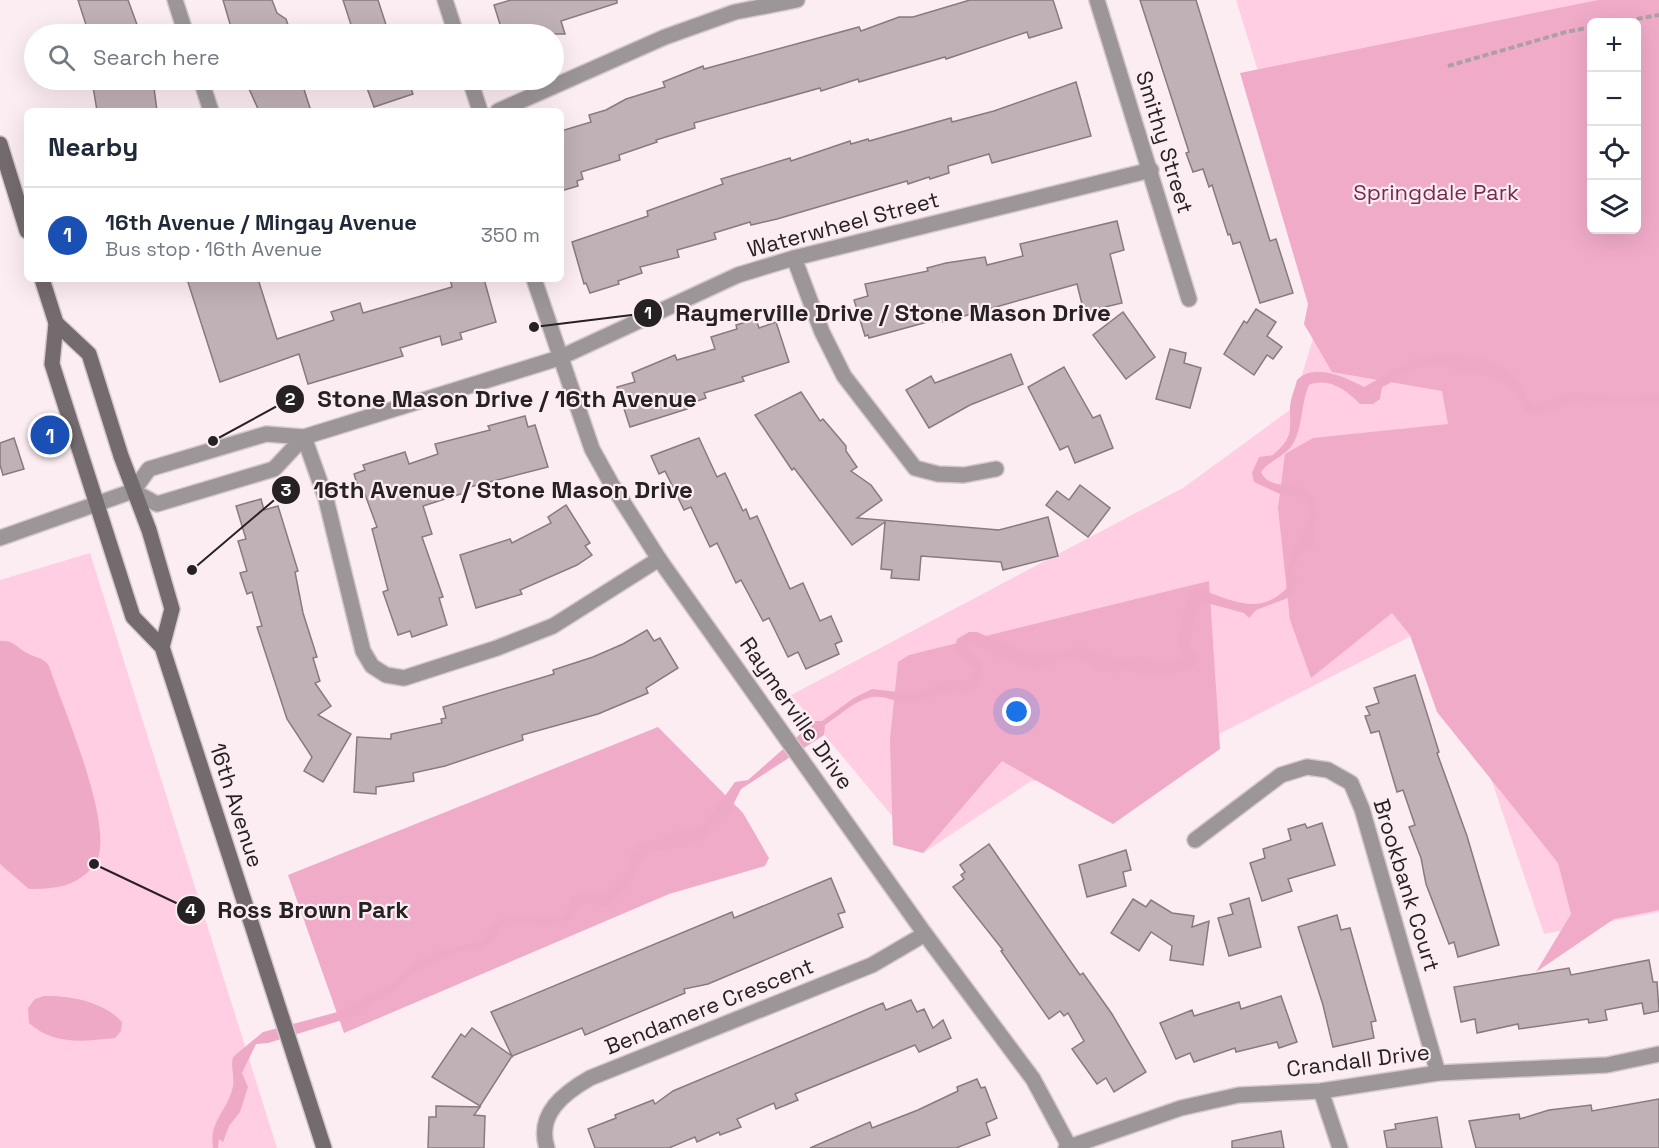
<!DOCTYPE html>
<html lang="en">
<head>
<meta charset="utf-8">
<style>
	:root { --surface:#fff; --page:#f6f6f7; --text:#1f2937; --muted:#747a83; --line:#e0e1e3; --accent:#ea580c }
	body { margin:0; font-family:"Space Grotesk",sans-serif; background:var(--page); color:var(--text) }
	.controls { position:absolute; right:18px; top:18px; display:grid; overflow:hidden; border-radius:9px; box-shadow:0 6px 24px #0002 }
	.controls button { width:54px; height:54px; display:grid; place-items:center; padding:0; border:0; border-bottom:2px solid var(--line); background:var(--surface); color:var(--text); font:30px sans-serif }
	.you { position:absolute; left:1017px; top:712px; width:21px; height:21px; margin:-15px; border:4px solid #fff; border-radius:50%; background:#1a73e8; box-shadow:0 0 0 9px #1a73e833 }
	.badge { display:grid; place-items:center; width:39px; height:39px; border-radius:50%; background:var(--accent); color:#fff; font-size:20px; font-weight:700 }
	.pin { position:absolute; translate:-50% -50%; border:3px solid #fff; box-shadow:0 2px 6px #0006 }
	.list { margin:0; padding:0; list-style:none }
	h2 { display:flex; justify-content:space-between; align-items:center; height:78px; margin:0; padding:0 24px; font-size:26px }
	h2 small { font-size:20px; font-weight:400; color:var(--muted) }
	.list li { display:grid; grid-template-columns:39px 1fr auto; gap:18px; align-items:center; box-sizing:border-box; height:96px; padding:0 24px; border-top:2px solid var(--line) }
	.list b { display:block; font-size:22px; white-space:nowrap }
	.list p { margin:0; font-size:20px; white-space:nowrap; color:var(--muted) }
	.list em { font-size:20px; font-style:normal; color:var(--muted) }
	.icon { flex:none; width:33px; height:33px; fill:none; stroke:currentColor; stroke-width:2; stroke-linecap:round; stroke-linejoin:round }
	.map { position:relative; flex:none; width:1659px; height:1148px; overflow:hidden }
	.search { position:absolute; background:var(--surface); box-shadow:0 6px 24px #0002; left:24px; top:24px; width:540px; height:66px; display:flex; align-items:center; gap:15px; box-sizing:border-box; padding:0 21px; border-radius:33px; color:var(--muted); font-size:22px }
	.panel { position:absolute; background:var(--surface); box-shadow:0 6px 24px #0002; left:24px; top:108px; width:540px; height:174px; border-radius:9px }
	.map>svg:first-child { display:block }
	.green { fill:#ffcee2; fill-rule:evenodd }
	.forest { fill:#f0abc9; fill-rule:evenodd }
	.water { fill:#eea9c6 }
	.building { fill:#c0b1b7; stroke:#887a7f; stroke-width:1.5 }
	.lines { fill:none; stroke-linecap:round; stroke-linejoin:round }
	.minor-casing { stroke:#d5c8ce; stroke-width:18 }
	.tertiary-casing { stroke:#d5c8ce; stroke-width:18 }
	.secondary-casing { stroke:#d5c8ce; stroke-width:18 }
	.path { stroke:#aca0a5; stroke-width:4; stroke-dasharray:6 3; stroke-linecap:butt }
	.minor { stroke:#9c9698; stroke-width:15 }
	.tertiary { stroke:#9c9698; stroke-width:15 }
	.secondary { stroke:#746b6e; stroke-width:15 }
	.labels { text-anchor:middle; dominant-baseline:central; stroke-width:4.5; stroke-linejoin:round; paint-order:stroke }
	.street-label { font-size:22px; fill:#262123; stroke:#fcedf3 }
	.park-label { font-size:22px; fill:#782951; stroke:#fcedf3 }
	.leader { fill:none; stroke:#262123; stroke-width:2 }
	.callout-dot { fill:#262123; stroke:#fcedf3; stroke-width:2 }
	.mark-label { font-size:18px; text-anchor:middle; font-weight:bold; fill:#fff }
	.callout-label { font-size:24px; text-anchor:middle; font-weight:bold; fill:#262123; stroke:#fcedf3; stroke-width:4.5; stroke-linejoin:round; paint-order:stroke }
</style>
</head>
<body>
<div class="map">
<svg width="1659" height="1148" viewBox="0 0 1659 1148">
	<rect width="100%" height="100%" fill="#fcedf3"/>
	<!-- green -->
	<g class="green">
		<path d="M 1236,0 L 1659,0 L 1659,912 L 1544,934 L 1437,621 L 1419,632 L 1143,773 L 1031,781 L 923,853 L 791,695 L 1183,488 L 1291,409 L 1327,295 ZM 1592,22 L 1636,22 L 1636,230 L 1592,230 Z"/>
		<path d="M 90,553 L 277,1148 L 0,1148 L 0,580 Z"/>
	</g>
	<!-- forest -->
	<g class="forest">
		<path d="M 1598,0 L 1659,0 L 1659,910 L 1614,919 L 1536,972 L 1571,914 L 1558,863 L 1437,712 L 1410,635 L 1392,613 L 1311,678 L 1290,620 L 1278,508 L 1285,454 L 1313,438 L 1448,424 L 1442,391 L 1332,372 L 1304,324 L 1308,304 L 1240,73 ZM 1592,22 L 1636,22 L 1636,230 L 1592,230 Z"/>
		<path d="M 1209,581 L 1220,749 L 1113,824 L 1002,761 L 923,853 L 893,845 L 890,739 L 898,662 L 909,655 Z"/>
		<path d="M 658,727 L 743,813 L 769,858 L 765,866 L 669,894 L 344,1033 L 288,875 Z"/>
	</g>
	<!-- water -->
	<g class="water">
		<path d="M 1442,353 C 1470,356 1501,356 1519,381 C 1525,389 1525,400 1533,405 L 1574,392 L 1626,397 L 1659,393 L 1659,403 C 1635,409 1609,400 1585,401 C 1563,402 1543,422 1523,409 C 1515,382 1489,372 1462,374 C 1446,362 1426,364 1407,372 C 1398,375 1392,384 1382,387 L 1380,399 L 1373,404 L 1360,404 C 1346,390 1329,377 1309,385 C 1301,403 1303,423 1295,440 C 1288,456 1268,461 1261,472 C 1273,497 1309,472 1317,508 C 1318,515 1314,524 1313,531 C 1313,537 1315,540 1313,546 L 1299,556 L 1293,568 L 1297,578 L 1292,587 L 1293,596 L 1256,610 L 1249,618 L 1244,613 L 1203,602 C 1193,615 1191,630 1190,646 L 1198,657 L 1194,667 L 1174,674 L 1143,675 L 1126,669 L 1117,673 L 1097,671 L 1084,660 L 1065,658 L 1038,671 L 1010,662 L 969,642 L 965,646 L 982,664 C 980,705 966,689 939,694 C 928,696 922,702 908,702 C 895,703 886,695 873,697 C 856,699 839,716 825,725 L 824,735 L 741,789 L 729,813 L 712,826 L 703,839 L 683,847 L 648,852 L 638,865 L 630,885 L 607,907 L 581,902 L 571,919 L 545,926 L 508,920 L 499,928 L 496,937 L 482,949 L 463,950 L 421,968 L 405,979 L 396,990 L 382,1000 L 373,1001 L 355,1016 L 268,1043 L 256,1044 L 242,1073 L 248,1087 L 240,1112 L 229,1126 L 223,1142 L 219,1139 L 218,1148 L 213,1148 C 209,1122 225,1114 232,1090 C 236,1079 230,1068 233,1057 L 263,1032 L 345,1010 L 368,995 L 391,986 L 418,961 L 441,949 L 445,950 L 482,941 L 495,923 L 509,915 L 558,918 L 569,910 L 570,897 L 585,892 L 604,895 L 628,873 L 631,856 L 639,843 L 659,840 L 675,832 L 703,826 L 735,782 L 748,780 L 815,721 L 822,721 L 854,698 L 872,689 L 907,693 L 926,690 L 949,679 L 968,682 L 974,670 C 967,657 952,654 957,639 L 969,632 L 977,632 L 1030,655 L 1053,655 L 1079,646 L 1119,660 L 1141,656 L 1164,663 L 1181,659 C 1175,638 1184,609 1192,589 C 1198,588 1203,590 1210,593 C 1239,603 1261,614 1287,588 C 1284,546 1306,544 1311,509 L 1303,497 L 1280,494 L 1254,482 L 1252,473 L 1259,457 L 1273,455 C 1293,437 1290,433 1290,408 C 1290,399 1295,389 1297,380 C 1315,362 1346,378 1364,387 L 1416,358 Z"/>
		<path d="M 0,641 C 14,640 16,647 27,653 C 36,658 43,657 49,666 C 61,703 118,832 95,864 C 78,887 55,889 29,889 L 0,864 Z"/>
		<path d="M 44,996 C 69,995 105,1002 122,1022 L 121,1031 L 115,1038 C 83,1041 55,1046 29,1023 L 28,1008 L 35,999 Z"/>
	</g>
	<!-- building -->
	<g class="building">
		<path d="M 78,0 L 128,0 L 139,30 L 125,34 L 89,34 Z"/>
		<path d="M 223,0 L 272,0 L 277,13 L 286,19 L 289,28 L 285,34 L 233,34 Z"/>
		<path d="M 343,0 L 378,0 L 389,34 L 354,34 Z"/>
		<path d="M 511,0 L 617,0 L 617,3 L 561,21 L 565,34 L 503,34 L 494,5 Z"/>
		<path d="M 970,0 L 1053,0 L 1062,28 L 1029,38 L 1027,32 L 946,59 L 945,57 L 859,82 L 858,79 L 821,91 L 820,88 L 694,123 L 695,128 L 656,140 L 657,142 L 619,155 L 620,160 L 581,172 L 583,179 L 577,181 L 578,186 L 561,191 L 561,131 L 591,122 L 589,115 L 606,110 L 626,99 L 665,87 L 663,82 L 703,66 L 704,69 L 859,27 L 861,31 L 899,17 L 913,17 Z"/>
		<path d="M 1140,0 L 1196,0 L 1270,241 L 1276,239 L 1293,293 L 1260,303 L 1240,242 L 1233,244 L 1230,234 L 1228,235 L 1212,185 L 1209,187 L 1203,169 L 1193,172 L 1186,153 L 1189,152 Z"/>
		<path d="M 92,80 L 153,80 L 157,111 L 97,111 Z"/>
		<path d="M 245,80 L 301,80 L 311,111 L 259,111 Z"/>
		<path d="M 364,80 L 408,80 L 413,94 L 374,107 Z"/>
		<path d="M 1076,82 L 1091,136 L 992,163 L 989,154 L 948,166 L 949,173 L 930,179 L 929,177 L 908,184 L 907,181 L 777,219 L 751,225 L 750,222 L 714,233 L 716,239 L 677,250 L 679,257 L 640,267 L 642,273 L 618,281 L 619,284 L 590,293 L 586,283 L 584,284 L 572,242 L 648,216 L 647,211 L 723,184 L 721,179 L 790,158 L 791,161 L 850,141 L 851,144 L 868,139 L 869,141 L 951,118 L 952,122 L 994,111 Z"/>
		<path d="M 1117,221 L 1124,250 L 1110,254 L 1122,303 L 1084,312 L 1077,284 L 943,322 L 942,318 L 869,338 L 868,335 L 865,336 L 854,300 L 868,296 L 865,284 L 928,271 L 927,268 L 946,263 L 985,257 L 987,265 L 1023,256 L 1020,244 Z"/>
		<path d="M 187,279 L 258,279 L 277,339 L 334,320 L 331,312 L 360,303 L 363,313 L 452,287 L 450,279 L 484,279 L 496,322 L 460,333 L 462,339 L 442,345 L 440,336 L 400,348 L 403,356 L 308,384 L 299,354 L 220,382 Z"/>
		<path d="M 1256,309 L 1276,322 L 1267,336 L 1282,347 L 1273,359 L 1267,355 L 1254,375 L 1224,354 L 1244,321 L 1247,323 Z"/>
		<path d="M 1123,312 L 1155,357 L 1126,379 L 1093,335 Z"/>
		<path d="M 756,319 L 759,328 L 776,322 L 789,362 L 742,377 L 744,381 L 704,393 L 706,398 L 686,405 L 687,409 L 630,427 L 617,387 L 635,382 L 632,373 L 675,355 L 677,360 L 715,349 L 711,337 L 737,329 L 736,325 Z"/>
		<path d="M 1170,349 L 1186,353 L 1184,363 L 1201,368 L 1190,408 L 1156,399 Z"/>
		<path d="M 1011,354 L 1023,384 L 970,405 L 929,428 L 906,390 L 931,376 L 935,383 Z"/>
		<path d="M 1064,367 L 1093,418 L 1100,415 L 1113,448 L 1075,463 L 1068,446 L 1060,450 L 1028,387 Z"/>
		<path d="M 801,392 L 820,421 L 823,419 L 846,446 L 846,451 L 857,467 L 851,471 L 871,485 L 882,500 L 857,518 L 999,530 L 1048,517 L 1058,556 L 1003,570 L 1001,562 L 921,556 L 919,580 L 891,578 L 892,570 L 881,569 L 885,522 L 852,545 L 794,468 L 792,470 L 755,415 Z"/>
		<path d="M 525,416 L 528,427 L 535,425 L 548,467 L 466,488 L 467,492 L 423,506 L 432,534 L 422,537 L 443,597 L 439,598 L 447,625 L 412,637 L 410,631 L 398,635 L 383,592 L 388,590 L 372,529 L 377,527 L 363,489 L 359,490 L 354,474 L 365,470 L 363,465 L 405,452 L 409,464 L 438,454 L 435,444 L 490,430 L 488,426 Z"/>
		<path d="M 14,438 L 24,469 L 3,475 L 0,465 L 0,443 Z"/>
		<path d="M 699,438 L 717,477 L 725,473 L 743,511 L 746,509 L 750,519 L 757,516 L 790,589 L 803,583 L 820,621 L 831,616 L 842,641 L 835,644 L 839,654 L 806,669 L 798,652 L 788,657 L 769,618 L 763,621 L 741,580 L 736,583 L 717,543 L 710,547 L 691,507 L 684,510 L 665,471 L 659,474 L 651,456 Z"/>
		<path d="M 1080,485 L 1110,508 L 1088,537 L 1046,505 L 1057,491 L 1069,500 Z"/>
		<path d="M 261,499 L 264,510 L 278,506 L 298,571 L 295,572 L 303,613 L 317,657 L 313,658 L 320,681 L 315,683 L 331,706 L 318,715 L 351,734 L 323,782 L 304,771 L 312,757 L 287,719 L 257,627 L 262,626 L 252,592 L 247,594 L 240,573 L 247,571 L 238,541 L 246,539 L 236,506 Z"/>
		<path d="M 566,505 L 590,543 L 585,546 L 592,555 L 577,565 L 520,590 L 522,594 L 476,608 L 460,555 L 510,539 L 512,543 L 551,523 L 548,517 Z"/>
		<path d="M 647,630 L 654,641 L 660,638 L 678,668 L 646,688 L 648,693 L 598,714 L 522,735 L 523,740 L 445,766 L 413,773 L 414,781 L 376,787 L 376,794 L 354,792 L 357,737 L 391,739 L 391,734 L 442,723 L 441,719 L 446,718 L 443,707 L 554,674 L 553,670 L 593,657 L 623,644 Z"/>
		<path d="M 1415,675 L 1439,752 L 1437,753 L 1467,836 L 1499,945 L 1458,957 L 1454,942 L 1449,944 L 1426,884 L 1421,858 L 1409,827 L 1415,825 L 1403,790 L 1397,792 L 1379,731 L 1371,733 L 1365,716 L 1370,715 L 1366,707 L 1379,703 L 1374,688 Z"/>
		<path d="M 1322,823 L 1335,865 L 1288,879 L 1292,891 L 1262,901 L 1250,863 L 1265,858 L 1263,849 L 1291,840 L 1288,829 L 1305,824 L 1307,828 Z"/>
		<path d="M 989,844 L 1080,975 L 1083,973 L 1112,1014 L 1146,1072 L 1114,1092 L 1106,1078 L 1097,1084 L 1072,1049 L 1084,1041 L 1068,1013 L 1064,1016 L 1060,1011 L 1049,1019 L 1001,951 L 1003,950 L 953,887 L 964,879 L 961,875 L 965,872 L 960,865 Z"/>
		<path d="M 1126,850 L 1131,870 L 1123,872 L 1126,886 L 1087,897 L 1079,865 Z"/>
		<path d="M 831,878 L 845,912 L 838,914 L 843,927 L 708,984 L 684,989 L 685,993 L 585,1035 L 582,1028 L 512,1056 L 480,1106 L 432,1077 L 461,1034 L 465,1037 L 472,1028 L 512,1056 L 491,1012 L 732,912 L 734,918 Z"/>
		<path d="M 1249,898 L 1261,947 L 1229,956 L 1218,918 L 1233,914 L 1230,904 Z"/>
		<path d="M 1133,899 L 1146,907 L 1151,900 L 1172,913 L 1194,916 L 1192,927 L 1209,921 L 1203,965 L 1170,960 L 1172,946 L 1151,932 L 1139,951 L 1111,933 Z"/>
		<path d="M 1337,915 L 1341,930 L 1350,928 L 1376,1021 L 1371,1022 L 1374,1038 L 1333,1047 L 1323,1005 L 1298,927 Z"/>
		<path d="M 1649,960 L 1653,982 L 1657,982 L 1659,1011 L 1644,1014 L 1642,1003 L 1605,1010 L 1607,1020 L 1589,1023 L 1588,1019 L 1519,1029 L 1518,1024 L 1477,1033 L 1475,1019 L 1461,1022 L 1454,987 L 1569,968 L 1571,975 Z"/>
		<path d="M 1281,996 L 1297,1042 L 1279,1048 L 1277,1042 L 1236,1052 L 1235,1048 L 1194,1062 L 1190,1053 L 1176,1059 L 1160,1023 L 1192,1010 L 1194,1016 L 1239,1002 L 1241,1009 Z"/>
		<path d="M 911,1000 L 917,1012 L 924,1009 L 933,1028 L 943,1020 L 951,1038 L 919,1052 L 915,1045 L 795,1094 L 798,1100 L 776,1109 L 774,1103 L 737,1119 L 741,1127 L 720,1135 L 719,1132 L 697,1142 L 695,1137 L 669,1148 L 595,1148 L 588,1129 L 616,1118 L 615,1115 L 653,1100 L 655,1104 L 673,1091 L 868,1009 L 883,1003 L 886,1010 Z"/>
		<path d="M 977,1079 L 981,1088 L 985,1087 L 997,1118 L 986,1123 L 990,1135 L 956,1148 L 810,1148 L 870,1122 L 872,1128 L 918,1110 L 958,1091 L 957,1087 Z"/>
		<path d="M 1659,1099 L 1659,1148 L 1476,1148 L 1469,1121 L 1519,1114 L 1520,1119 L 1549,1110 L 1591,1105 L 1592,1111 Z"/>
		<path d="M 436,1106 L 480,1107 L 474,1115 L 485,1116 L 484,1148 L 428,1148 L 429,1117 L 436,1117 Z"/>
		<path d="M 1437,1117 L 1442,1148 L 1387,1148 L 1384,1131 L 1396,1129 L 1395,1124 Z"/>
		<path d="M 1281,1131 L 1284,1148 L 1232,1148 L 1232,1141 Z"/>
	</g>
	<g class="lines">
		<defs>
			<g id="minor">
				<path d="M 175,0 L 186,34"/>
				<path d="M 1097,0 L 1189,299"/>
				<path d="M 201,80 L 211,111"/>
				<path d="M 498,111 L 665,37 L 735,12 L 797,0"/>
				<path d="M 794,258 L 822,332 L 844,376 L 915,468 L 938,474 L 964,475 L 996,469"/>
				<path d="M 304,437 L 274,469 L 157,504 L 133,491 L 149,469 L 266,434 L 304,437 L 559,358 L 738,275 L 794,258 L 1151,170"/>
				<path d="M 304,437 L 326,499 L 363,651 L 372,666 L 386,675 L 404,678 L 497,648 L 553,626 L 659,559"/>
				<path d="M 1195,840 L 1281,775 L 1307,767 L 1328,770 L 1351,783 L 1362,809 L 1438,1073"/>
				<path d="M 1321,1091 L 1340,1148"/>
				<path d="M 547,1148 C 536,1114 564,1093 590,1078 L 872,965 L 925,934"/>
				<path d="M 1066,1148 L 1181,1108 L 1239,1095 L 1321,1091 L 1438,1073 L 1607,1065 L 1659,1054"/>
			</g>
			<g id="tertiary">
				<path d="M 445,0 L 456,34"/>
				<path d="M 470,80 L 480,111"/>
				<path d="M 534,279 L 592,449 L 612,485 L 659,559 L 925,934 L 1033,1079 L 1070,1148"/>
				<path d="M 0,538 L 133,491"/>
			</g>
			<g id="secondary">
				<path d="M 0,144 L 27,231"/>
				<path d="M 42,279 L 56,323 L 52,364 L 133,617 L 162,647 L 324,1148"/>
				<path d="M 56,323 L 89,354 L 121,456 L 149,530 L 172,609 L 162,647"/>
			</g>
		</defs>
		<!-- minor casing -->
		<use href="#minor" class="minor-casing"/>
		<!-- tertiary casing -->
		<use href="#tertiary" class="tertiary-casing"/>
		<!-- secondary casing -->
		<use href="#secondary" class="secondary-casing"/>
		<!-- path -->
		<g class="path">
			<path d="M 1619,22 L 1659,15"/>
			<path d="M 1448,66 L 1566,32 L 1592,27"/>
		</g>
		<!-- minor -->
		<use href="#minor" class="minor"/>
		<!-- tertiary -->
		<use href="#tertiary" class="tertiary"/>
		<!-- secondary -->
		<use href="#secondary" class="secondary"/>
	</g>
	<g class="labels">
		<!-- street labels -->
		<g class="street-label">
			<text transform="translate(1165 142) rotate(73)">Smithy Street</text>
			<text transform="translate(843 224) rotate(-15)">Waterwheel Street</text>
			<text transform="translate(797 713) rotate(55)">Raymerville Drive</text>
			<text transform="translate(237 805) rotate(72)">16th Avenue</text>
			<text transform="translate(1407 885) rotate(73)">Brookbank Court</text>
			<text transform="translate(709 1006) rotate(-22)">Bendamere Crescent</text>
			<text transform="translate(1358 1060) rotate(-7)">Crandall Drive</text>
		</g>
		<!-- park labels -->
		<g class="park-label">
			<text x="1436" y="192">Springdale Park</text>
		</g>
	</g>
	<!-- callouts -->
	<path class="leader" d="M534 327L648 313M213 441L290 399M192 570L286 490M94 864L191 910"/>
	<g class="callout-dot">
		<circle cx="534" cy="327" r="6"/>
		<circle cx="213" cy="441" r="6"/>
		<circle cx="192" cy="570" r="6"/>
		<circle cx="94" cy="864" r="6"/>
		<circle cx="648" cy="313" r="15"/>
		<circle cx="290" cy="399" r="15"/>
		<circle cx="286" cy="490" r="15"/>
		<circle cx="191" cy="910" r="15"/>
	</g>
	<g class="mark-label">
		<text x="648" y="319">1</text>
		<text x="290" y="405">2</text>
		<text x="286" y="496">3</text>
		<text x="191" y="916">4</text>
	</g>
	<g class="callout-label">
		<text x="893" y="321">Raymerville Drive / Stone Mason Drive</text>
		<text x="507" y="407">Stone Mason Drive / 16th Avenue</text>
		<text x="503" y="498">16th Avenue / Stone Mason Drive</text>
		<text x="313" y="918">Ross Brown Park</text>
	</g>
</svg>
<div class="controls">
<button>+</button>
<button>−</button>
<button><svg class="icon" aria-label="locate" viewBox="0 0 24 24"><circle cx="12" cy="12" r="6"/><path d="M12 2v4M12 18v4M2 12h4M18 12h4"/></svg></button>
<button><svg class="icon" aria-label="layers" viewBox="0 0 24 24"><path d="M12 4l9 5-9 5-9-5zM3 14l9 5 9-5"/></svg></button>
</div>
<div class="you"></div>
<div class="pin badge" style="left:50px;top:435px;background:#1a4fb4">1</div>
<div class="search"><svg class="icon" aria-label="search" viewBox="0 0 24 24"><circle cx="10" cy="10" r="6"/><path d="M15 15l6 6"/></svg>Search here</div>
<section class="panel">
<h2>Nearby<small></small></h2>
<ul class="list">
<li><span class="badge" style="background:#1a4fb4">1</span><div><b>16th Avenue / Mingay Avenue</b><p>Bus stop · 16th Avenue</p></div><em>350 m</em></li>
</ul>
</section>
</div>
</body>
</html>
